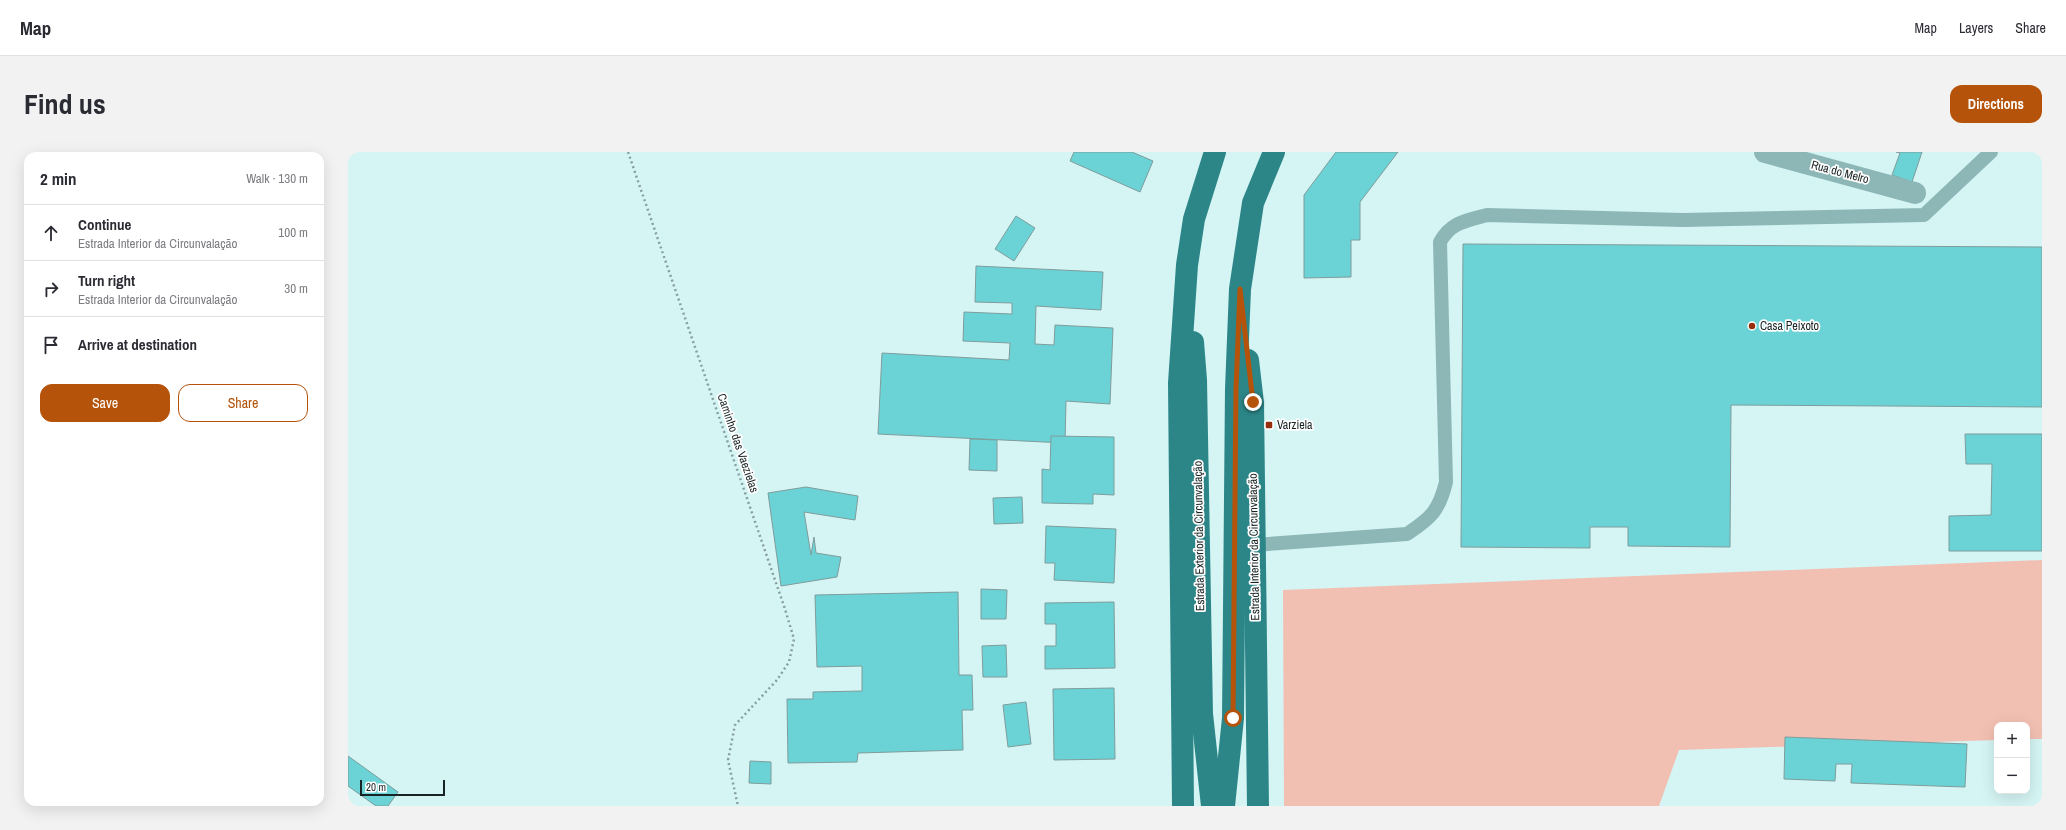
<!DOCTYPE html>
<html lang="en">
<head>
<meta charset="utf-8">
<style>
	:root { --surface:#fff; --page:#f2f2f3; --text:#2b2b33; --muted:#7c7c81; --line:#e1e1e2; --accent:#b45309 }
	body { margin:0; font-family:"Archivo Narrow",sans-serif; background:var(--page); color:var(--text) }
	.controls { position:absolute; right:12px; bottom:12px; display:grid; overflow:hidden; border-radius:8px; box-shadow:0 4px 16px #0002 }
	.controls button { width:36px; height:36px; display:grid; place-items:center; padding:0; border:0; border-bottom:1px solid var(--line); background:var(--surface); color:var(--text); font:20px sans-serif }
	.scale { position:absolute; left:12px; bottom:10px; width:85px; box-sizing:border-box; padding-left:4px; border:2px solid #182323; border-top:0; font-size:11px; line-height:14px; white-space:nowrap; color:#182323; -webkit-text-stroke:3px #fff; paint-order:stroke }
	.stop { position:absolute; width:12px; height:12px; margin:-9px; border:3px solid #b45309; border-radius:50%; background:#fff }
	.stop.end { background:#b45309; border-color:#fff; box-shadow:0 1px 4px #0008 }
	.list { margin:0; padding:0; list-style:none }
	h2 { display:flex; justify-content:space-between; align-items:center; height:52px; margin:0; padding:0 16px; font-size:17px }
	h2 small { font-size:13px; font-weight:400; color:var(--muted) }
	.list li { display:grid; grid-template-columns:26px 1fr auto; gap:12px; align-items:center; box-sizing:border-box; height:56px; padding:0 16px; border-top:1px solid var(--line) }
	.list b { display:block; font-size:15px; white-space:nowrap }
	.list p { margin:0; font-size:13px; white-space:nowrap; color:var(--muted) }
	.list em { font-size:13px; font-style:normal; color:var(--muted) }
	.actions { display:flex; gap:8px; padding:12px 16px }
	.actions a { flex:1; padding:9px 0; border:1px solid var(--accent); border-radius:12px; text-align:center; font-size:14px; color:var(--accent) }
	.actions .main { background:var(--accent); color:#fff }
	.icon { flex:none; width:22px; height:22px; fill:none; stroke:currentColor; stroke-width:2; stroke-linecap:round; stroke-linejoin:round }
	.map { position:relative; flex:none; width:1694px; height:654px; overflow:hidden; border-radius:12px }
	header { display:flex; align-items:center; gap:24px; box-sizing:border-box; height:56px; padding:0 20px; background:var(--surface); border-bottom:1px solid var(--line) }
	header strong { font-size:19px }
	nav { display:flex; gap:22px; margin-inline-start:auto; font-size:14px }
	.intro { display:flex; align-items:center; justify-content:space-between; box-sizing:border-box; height:96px; padding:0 24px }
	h1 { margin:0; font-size:28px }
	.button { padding:10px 18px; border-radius:12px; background:var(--accent); color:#fff; font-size:14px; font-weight:700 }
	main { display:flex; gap:24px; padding:0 24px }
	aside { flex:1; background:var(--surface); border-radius:12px; box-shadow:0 4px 16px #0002 }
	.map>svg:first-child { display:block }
	.green { fill:#f2c0b2 }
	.building { fill:#6bd3d6; stroke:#7f9c9c }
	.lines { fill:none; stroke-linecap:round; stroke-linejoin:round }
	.path { stroke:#889f9f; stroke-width:2.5; stroke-dasharray:2 3; stroke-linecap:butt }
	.service { stroke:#8db6b6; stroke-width:14 }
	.minor { stroke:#8db6b6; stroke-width:22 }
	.primary { stroke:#2c8688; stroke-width:22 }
	.route { stroke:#b45309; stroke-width:5 }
	.poi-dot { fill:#962e0e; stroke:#fff; stroke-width:1.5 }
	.labels { text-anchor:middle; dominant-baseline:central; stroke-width:3.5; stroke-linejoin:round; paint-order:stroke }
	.street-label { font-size:12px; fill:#182323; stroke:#fff }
	.poi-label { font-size:12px; fill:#182323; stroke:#fff; text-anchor:start }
</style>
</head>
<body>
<header>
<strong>Map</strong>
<nav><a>Map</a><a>Layers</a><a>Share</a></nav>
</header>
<div class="intro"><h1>Find us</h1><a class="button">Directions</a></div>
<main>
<aside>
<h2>2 min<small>Walk · 130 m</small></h2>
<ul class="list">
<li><svg class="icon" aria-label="ahead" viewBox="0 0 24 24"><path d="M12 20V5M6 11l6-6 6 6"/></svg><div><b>Continue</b><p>Estrada Interior da Circunvalação</p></div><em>100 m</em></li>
<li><svg class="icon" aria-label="right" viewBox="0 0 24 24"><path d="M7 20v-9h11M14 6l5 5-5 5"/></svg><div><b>Turn right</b><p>Estrada Interior da Circunvalação</p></div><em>30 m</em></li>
<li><svg class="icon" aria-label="arrive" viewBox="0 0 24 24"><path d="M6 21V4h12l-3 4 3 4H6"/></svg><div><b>Arrive at destination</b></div></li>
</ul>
<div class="actions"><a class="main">Save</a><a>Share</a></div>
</aside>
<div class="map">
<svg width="1694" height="654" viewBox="0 0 1694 654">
	<rect width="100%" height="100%" fill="#d5f4f4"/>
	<!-- green -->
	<path class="green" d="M 1694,408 L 1694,587 L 1679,587 L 1679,573 L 1649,573 L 1649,588 L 1331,598 L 1311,654 L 936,654 L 935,438 Z"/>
	<!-- building -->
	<g class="building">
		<path d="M 726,0 L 784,0 L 805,9 L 792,40 L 722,9 Z"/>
		<path d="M 988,0 L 1050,0 L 1012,50 L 1012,88 L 1003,88 L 1003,125 L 956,126 L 956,43 Z"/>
		<path d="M 1548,0 L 1574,0 L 1564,30 L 1544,23 L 1552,1 Z"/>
		<path d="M 668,64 L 687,76 L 666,109 L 647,97 Z"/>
		<path d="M 1115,92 L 1694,95 L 1694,255 L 1383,253 L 1382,395 L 1280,394 L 1280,375 L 1242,375 L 1242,396 L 1113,395 Z"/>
		<path d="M 628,114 L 755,120 L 753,158 L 688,154 L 687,192 L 706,193 L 707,173 L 765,176 L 762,252 L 718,249 L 717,291 L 530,282 L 534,201 L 661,208 L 662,191 L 615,189 L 616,160 L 664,162 L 664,151 L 627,150 Z"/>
		<path d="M 1617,282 L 1694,282 L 1694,399 L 1601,399 L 1601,364 L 1643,363 L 1644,312 L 1618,312 Z"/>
		<path d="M 703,284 L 766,285 L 766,343 L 745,342 L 745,352 L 694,351 L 694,317 L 702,318 Z"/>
		<path d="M 622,287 L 649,288 L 649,319 L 621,318 Z"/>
		<path d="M 458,335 L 510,344 L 507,368 L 456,360 L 463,403 L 466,385 L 468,401 L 493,405 L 489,425 L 433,434 L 420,341 Z"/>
		<path d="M 674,345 L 675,371 L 646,372 L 645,346 Z"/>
		<path d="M 698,374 L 768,377 L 766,431 L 706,428 L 707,411 L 697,411 Z"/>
		<path d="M 633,437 L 659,438 L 658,467 L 633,467 Z"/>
		<path d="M 610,440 L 611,523 L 624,523 L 625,558 L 614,558 L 615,598 L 510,601 L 509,610 L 440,611 L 439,547 L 465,547 L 465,540 L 514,539 L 514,514 L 469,515 L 467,443 Z"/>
		<path d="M 766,450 L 767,516 L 697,517 L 697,494 L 708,494 L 708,472 L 697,472 L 697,451 Z"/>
		<path d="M 658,493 L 659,525 L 635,525 L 634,494 Z"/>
		<path d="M 766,536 L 767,607 L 706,608 L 705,537 Z"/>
		<path d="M 678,550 L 683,592 L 660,595 L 655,553 Z"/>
		<path d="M 1437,585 L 1619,592 L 1617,635 L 1503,631 L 1504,612 L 1488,612 L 1487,629 L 1436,627 Z"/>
		<path d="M 0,604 L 50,640 L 40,654 L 28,654 L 0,634 Z"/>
		<path d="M 402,609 L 423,610 L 423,632 L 401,631 Z"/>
	</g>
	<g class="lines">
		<!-- path -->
		<path class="path" d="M 280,0 L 437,457 L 446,487 L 441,510 L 429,528 L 387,573 L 380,608 L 390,654"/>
		<!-- service -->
		<path class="service" d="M 906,393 L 1059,382 C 1083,366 1091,359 1098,330 L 1092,90 C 1103,70 1118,69 1139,63 L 1335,68 L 1576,63 L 1643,0"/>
		<!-- minor -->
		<path class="minor" d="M 1417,0 L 1567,41"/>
		<!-- primary -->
		<g class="primary">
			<path d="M 845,190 L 848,228 L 854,562 L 864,654"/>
			<path d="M 900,208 L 905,251 L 910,654"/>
			<path d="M 835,654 L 831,231 L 839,113 L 846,67 L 867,0"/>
			<path d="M 876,654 L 885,566 L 888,237 L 892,137 L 905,51 L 926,0"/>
		</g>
	</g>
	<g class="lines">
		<!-- route -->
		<path class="route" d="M 885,566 L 888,237 L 892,137 L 905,250"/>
	</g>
	<!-- markers -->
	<g class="poi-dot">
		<circle cx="1404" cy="174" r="4"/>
		<rect x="917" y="269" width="8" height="8" rx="2"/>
	</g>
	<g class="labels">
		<!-- street labels -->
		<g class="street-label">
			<text transform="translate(1492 20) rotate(15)">Rua do Melro</text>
			<text transform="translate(390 291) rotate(71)">Caminho das Vaezielas</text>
			<text transform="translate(851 384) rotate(-91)">Estrada Exterior da Circunvalação</text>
			<text transform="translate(906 395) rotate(-91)">Estrada Interior da Circunvalação</text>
		</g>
		<!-- poi labels -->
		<g class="poi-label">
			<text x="1412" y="174">Casa Peixoto</text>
			<text x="929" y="273">Varziela</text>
		</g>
	</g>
</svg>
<div class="controls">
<button>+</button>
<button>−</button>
</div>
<div class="scale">20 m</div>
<div class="stop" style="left:885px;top:566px"></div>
<div class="stop end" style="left:905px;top:250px"></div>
</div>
</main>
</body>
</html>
